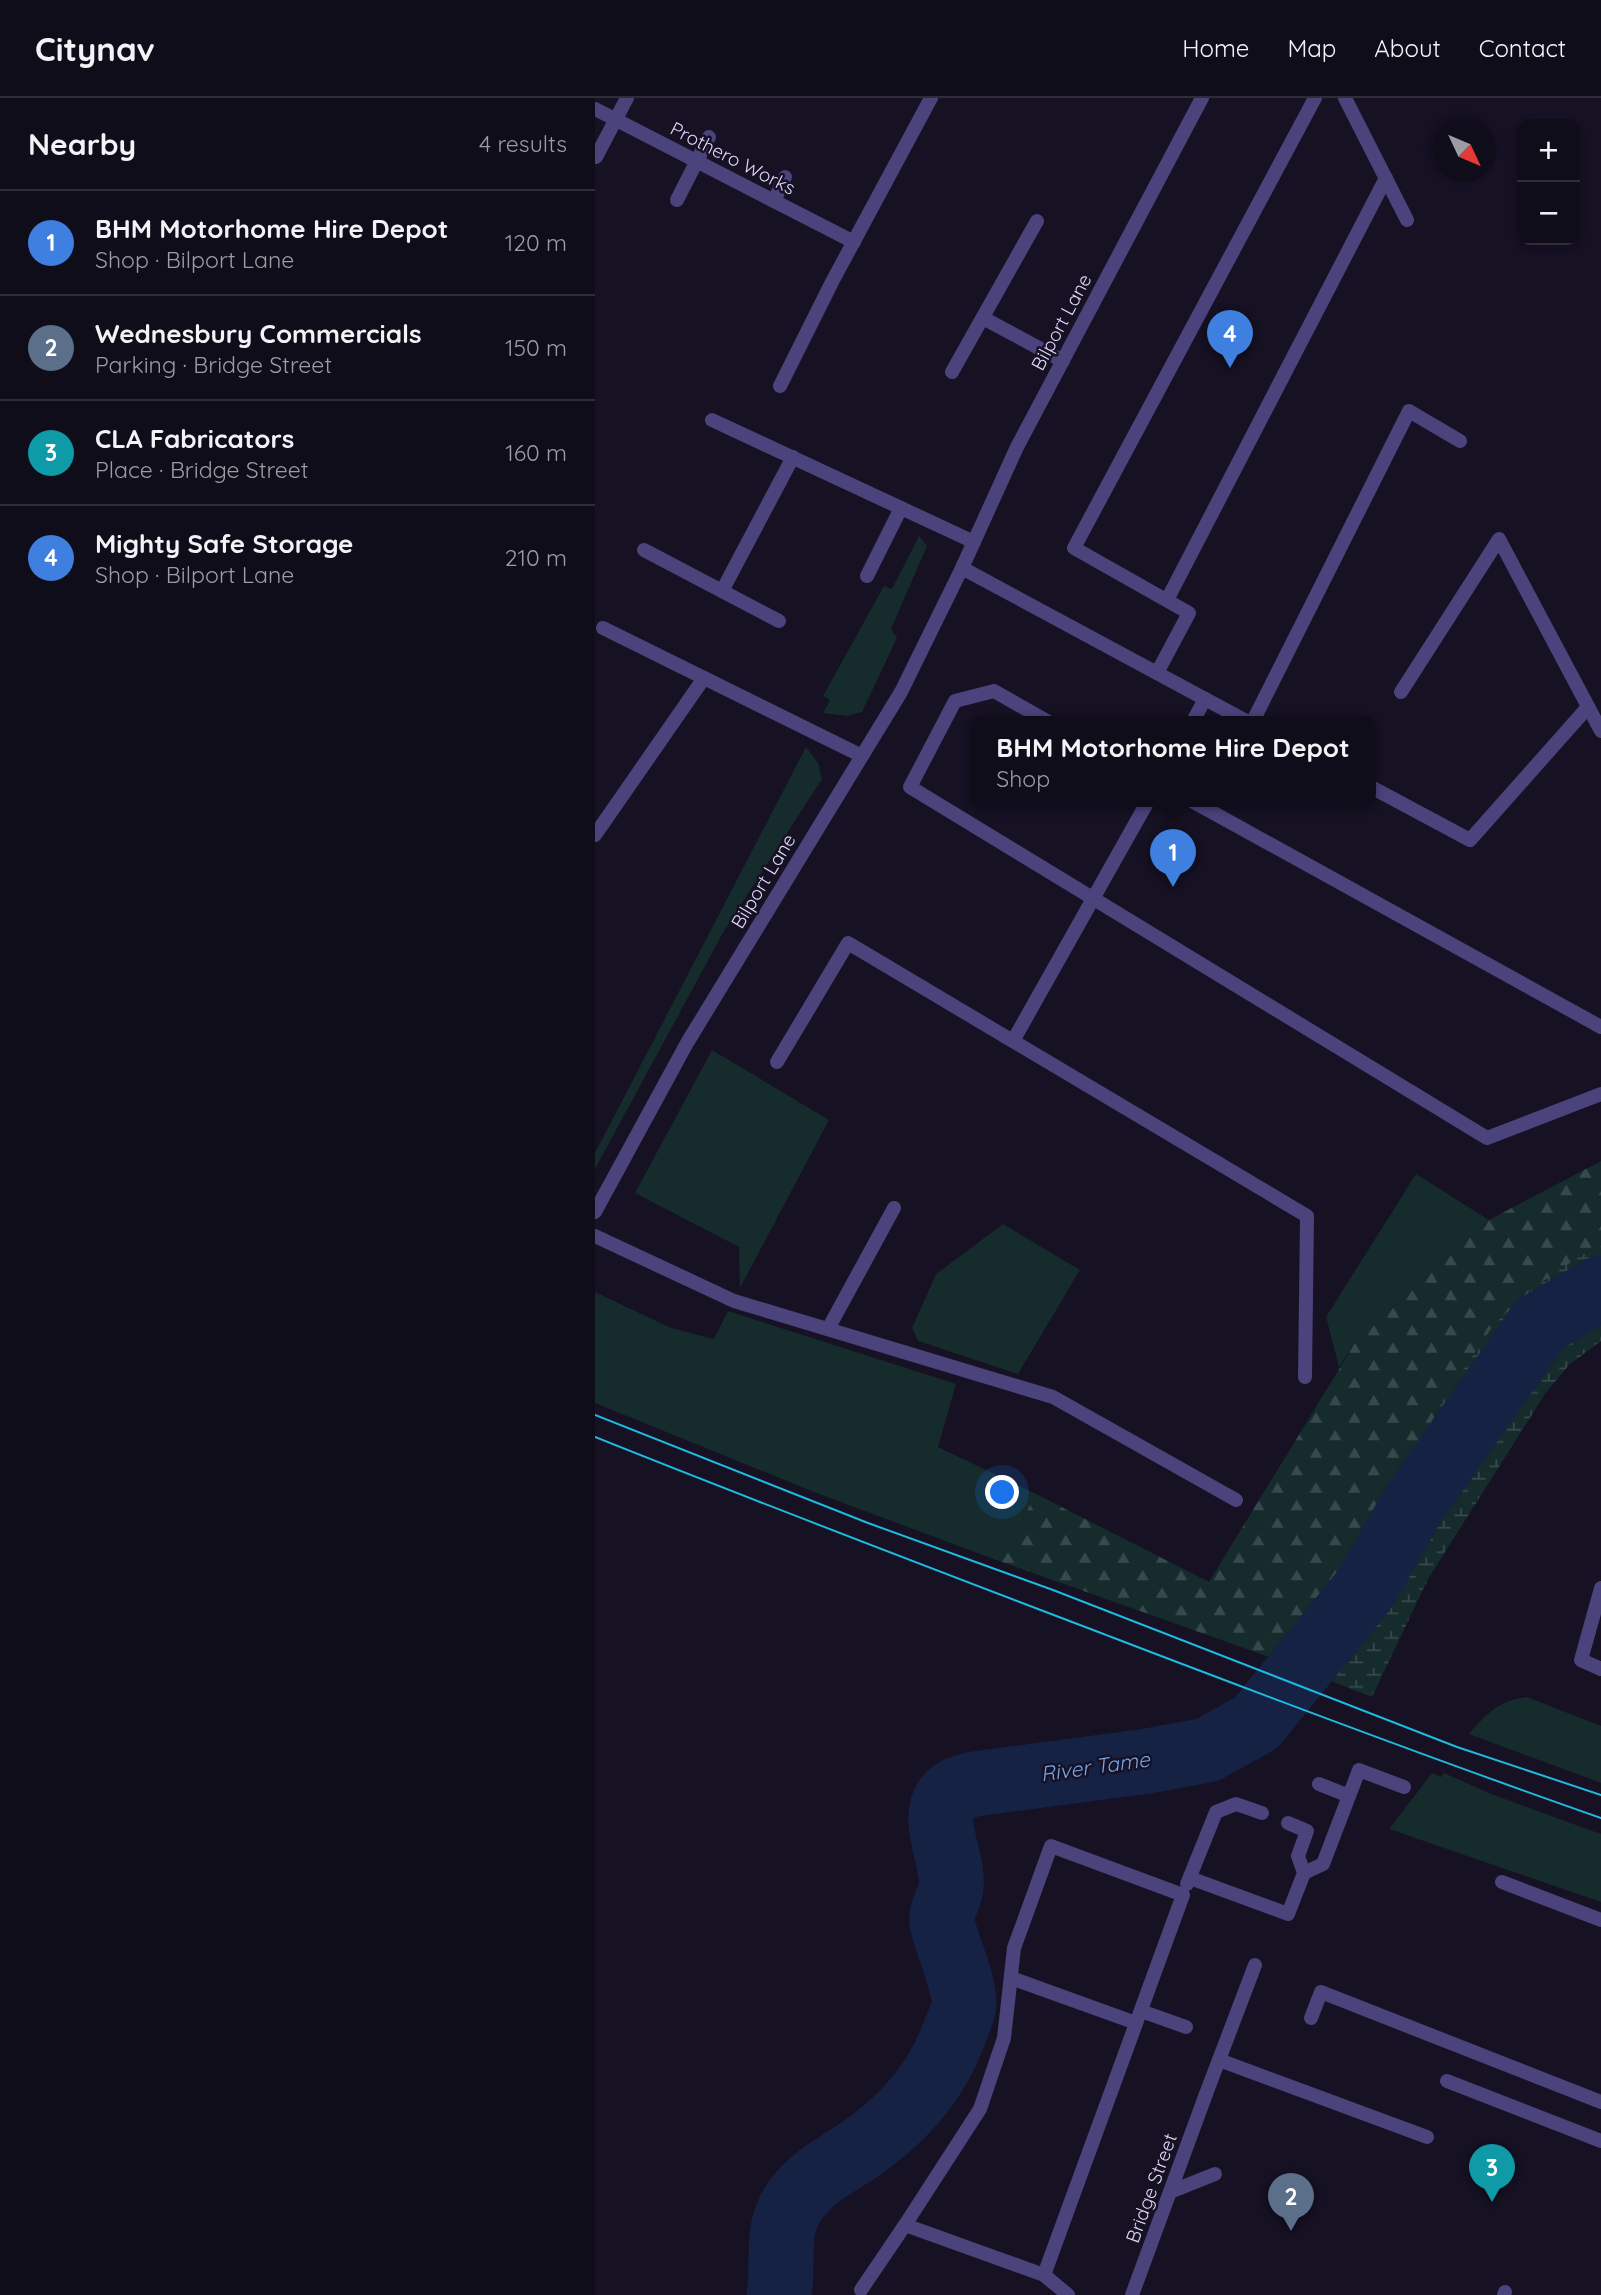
<!DOCTYPE html>
<html lang="en">
<head>
<meta charset="utf-8">
<style>
	:root { --surface:#100d1a; --page:#1e1b27; --text:#f1f3f6; --muted:#9c9ca2; --line:#302d39; --accent:#7c3aed }
	body { margin:0; font-family:Quicksand,sans-serif; background:var(--page); color:var(--text) }
	.controls { position:absolute; right:21px; top:21px; display:grid; overflow:hidden; border-radius:14px; box-shadow:0 4px 10px #0003 }
	.controls button { width:63px; height:63px; display:grid; place-items:center; padding:0; border:0; border-bottom:2px solid var(--line); background:var(--surface); color:var(--text); font:35px sans-serif }
	.compass { position:absolute; left:838px; top:21px; width:63px; height:63px; border-radius:50%; background:var(--surface); box-shadow:0 4px 10px #0003; rotate:134deg }
	.you { position:absolute; left:408px; top:1395px; width:24px; height:24px; margin:-18px; border:5px solid #fff; border-radius:50%; background:#1a73e8; box-shadow:0 0 0 10px #1a73e833 }
	.badge { display:grid; place-items:center; width:46px; height:46px; border-radius:50%; background:var(--accent); color:#fff; font-size:23px; font-weight:700 }
	.pin { position:absolute; translate:-50% -58px; filter:drop-shadow(0 2px 4px #0008) }
	.pin::after { content:''; position:absolute; top:37px; width:24px; height:21px; background:inherit; clip-path:polygon(0 0,100% 0,50% 100%) }
	.popup { position:absolute; left:375px; top:618px; width:406px; height:91px; box-sizing:border-box; display:grid; place-content:center; border-radius:14px; background:var(--surface); filter:drop-shadow(0 2px 5px #0005); font-size:23px; white-space:nowrap; color:var(--muted) }
	.popup b { font-size:26px; color:var(--text) }
	.popup::after { content:''; position:absolute; left:50%; top:100%; margin-left:-14px; border:14px solid transparent; border-top-color:var(--surface) }
	.list { margin:0; padding:0; list-style:none }
	h2 { display:flex; justify-content:space-between; align-items:center; height:91px; margin:0; padding:0 28px; font-size:30px }
	h2 small { font-size:23px; font-weight:400; color:var(--muted) }
	.list li { display:grid; grid-template-columns:46px 1fr auto; gap:21px; align-items:center; box-sizing:border-box; height:105px; padding:0 28px; border-top:2px solid var(--line) }
	.list b { display:block; font-size:26px; white-space:nowrap }
	.list p { margin:0; font-size:23px; white-space:nowrap; color:var(--muted) }
	.list em { font-size:23px; font-style:normal; color:var(--muted) }
	.map { position:relative; flex:none; width:1006px; height:2197px; overflow:hidden }
	header { display:flex; align-items:center; gap:42px; box-sizing:border-box; height:98px; padding:0 35px; background:var(--surface); border-bottom:2px solid var(--line) }
	header strong { font-size:33px }
	nav { display:flex; gap:38px; margin-inline-start:auto; font-size:24px }
	main { display:flex }
	aside { flex:1; background:var(--surface) }
	.map>svg:first-child { display:block }
	.green { fill:#152b2c }
	.forest { fill:url(#forest-firs) }
	.wetland { fill:url(#wetland-marsh) }
	.lines { fill:none; stroke-linecap:round; stroke-linejoin:round }
	.river { stroke:#152244; stroke-width:65 }
	.service { stroke:#4a437c; stroke-width:14 }
	.minor { stroke:#4a437c; stroke-width:14 }
	.tram { stroke:#1ebae0; stroke-width:2 }
	.labels { text-anchor:middle; dominant-baseline:central; stroke-width:5; stroke-linejoin:round; paint-order:stroke }
	.street-label { font-size:19px; fill:#dfd8fa; stroke:#161123 }
	.water-label { font-size:21px; font-style:italic; fill:#74a9ec; stroke:#161123 }
</style>
</head>
<body>
<header>
<strong>Citynav</strong>
<nav><a>Home</a><a>Map</a><a>About</a><a>Contact</a></nav>
</header>
<main>
<aside>
<h2>Nearby<small>4 results</small></h2>
<ul class="list">
<li><span class="badge" style="background:#3f7fe0">1</span><div><b>BHM Motorhome Hire Depot</b><p>Shop · Bilport Lane</p></div><em>120 m</em></li>
<li><span class="badge" style="background:#5c6f8a">2</span><div><b>Wednesbury Commercials</b><p>Parking · Bridge Street</p></div><em>150 m</em></li>
<li><span class="badge" style="background:#0f9aa8">3</span><div><b>CLA Fabricators</b><p>Place · Bridge Street</p></div><em>160 m</em></li>
<li><span class="badge" style="background:#3f7fe0">4</span><div><b>Mighty Safe Storage</b><p>Shop · Bilport Lane</p></div><em>210 m</em></li>
</ul>
</aside>
<div class="map">
<svg width="1006" height="2197" viewBox="0 0 1006 2197">
	<defs>
		<pattern id="forest-firs" width="22" height="20" patternUnits="userSpaceOnUse" patternTransform="scale(1.75)"><rect width="22" height="20" fill="#152b2c"/><path d="M5 1l3.5 6h-7zM16 11l3.5 6h-7z" fill="#37494c"/></pattern>
		<pattern id="wetland-marsh" width="20" height="14" patternUnits="userSpaceOnUse" patternTransform="scale(1.75)"><rect width="20" height="14" fill="#152b2c"/><path d="M1 5h8M5 5V1M11 12h8M15 12V8" fill="none" stroke="#37494c"/></pattern>
	</defs>
	<rect width="100%" height="100%" fill="#161123"/>
	<!-- green -->
	<g class="green">
		<path d="M 324,438 L 332,448 L 296,531 L 302,540 L 267,614 L 252,618 L 228,615 L 235,602 L 228,598 L 289,488 L 297,491 Z"/>
		<path d="M 211,649 L 223,665 L 227,681 L 129,833 L 0,1071 L 0,1055 Z"/>
		<path d="M 117,952 L 234,1022 L 145,1190 L 144,1149 L 40,1095 Z"/>
		<path d="M 821,1076 L 894,1122 L 760,1245 L 744,1269 L 731,1219 Z"/>
		<path d="M 408,1126 L 485,1172 L 423,1276 L 323,1243 L 317,1230 L 341,1176 Z"/>
		<path d="M 0,1194 L 76,1230 L 119,1241 L 133,1213 L 361,1286 L 343,1349 L 441,1396 L 404,1463 L 224,1396 L 0,1305 Z"/>
		<path d="M 932,1599 L 1006,1628 L 1006,1685 L 874,1636 C 891,1616 905,1602 932,1599 Z"/>
		<path d="M 837,1675 L 846,1679 L 849,1675 L 899,1697 L 1006,1736 L 1006,1804 L 794,1731 Z"/>
	</g>
	<!-- forest -->
	<path class="forest" d="M 1006,1063 L 1006,1148 L 985,1158 L 848,1302 L 816,1364 L 788,1399 L 764,1445 L 677,1560 L 404,1463 L 441,1396 L 614,1484 L 760,1245 L 894,1122 Z"/>
	<!-- wetland -->
	<path class="wetland" d="M 1006,1148 L 1006,1243 L 974,1267 L 950,1296 L 833,1481 L 777,1599 L 677,1560 L 764,1445 L 788,1399 L 816,1364 L 848,1302 L 899,1226 L 942,1187 L 985,1158 Z"/>
	<g class="lines">
		<!-- river -->
		<path class="river" d="M 184,2197 C 190,2161 178,2131 202,2100 C 218,2079 239,2068 261,2054 C 307,2023 342,1985 360,1933 C 363,1925 368,1915 369,1907 C 370,1885 352,1848 347,1825 C 345,1812 355,1801 356,1789 C 360,1761 329,1714 359,1693 C 364,1690 373,1688 379,1686 L 553,1663 L 612,1652 L 661,1625 L 770,1491 L 818,1407 L 945,1226 L 1006,1190"/>
		<!-- service -->
		<g class="service">
			<path d="M 750,0 L 812,122"/>
			<path d="M 1,59 L 32,0"/>
			<path d="M 82,102 L 114,39"/>
			<path d="M 179,103 L 190,79"/>
			<path d="M 388,220 L 468,263"/>
			<path d="M 357,274 L 442,123"/>
			<path d="M 117,322 L 379,444"/>
			<path d="M 49,452 L 184,523"/>
			<path d="M 272,478 L 306,410"/>
			<path d="M 127,493 L 198,359"/>
			<path d="M 572,502 L 791,80"/>
			<path d="M 8,530 L 267,658"/>
			<path d="M 562,575 L 594,515 L 479,450 L 720,0"/>
			<path d="M 806,594 L 904,441 L 1006,633"/>
			<path d="M 452,623 L 399,593 L 360,603 L 315,689 L 892,1040 L 1006,996"/>
			<path d="M 598,623 L 610,601"/>
			<path d="M 658,623 L 814,313 L 865,343"/>
			<path d="M 776,689 L 875,742 L 993,609"/>
			<path d="M 597,703 L 1006,929"/>
			<path d="M 0,737 L 109,580"/>
			<path d="M 418,943 L 553,703"/>
			<path d="M 182,964 L 253,845 L 712,1118 L 710,1279"/>
			<path d="M 0,1138 L 139,1203 L 458,1299 L 641,1402"/>
			<path d="M 233,1231 L 299,1110"/>
			<path d="M 1006,1490 L 986,1562 L 1006,1571"/>
			<path d="M 724,1686 L 754,1698"/>
			<path d="M 709,1775 L 728,1766 L 764,1672 L 809,1689"/>
			<path d="M 595,1780 L 693,1816 L 709,1775 L 703,1758 L 712,1733 L 693,1725"/>
			<path d="M 907,1784 L 1006,1822"/>
			<path d="M 592,1786 L 621,1714 L 641,1706 L 667,1715"/>
			<path d="M 416,1880 L 541,1925"/>
			<path d="M 546,1913 L 591,1929"/>
			<path d="M 716,1920 L 726,1894 L 1006,2004"/>
			<path d="M 624,1962 L 832,2039"/>
			<path d="M 852,1983 L 1006,2043"/>
			<path d="M 611,1996 L 660,1867"/>
			<path d="M 575,2094 L 620,2076"/>
			<path d="M 449,2177 L 588,1797 L 456,1748 L 419,1850 L 409,1940 L 385,2011 L 310,2127 L 449,2177 L 473,2197"/>
			<path d="M 266,2192 L 310,2127"/>
			<path d="M 909,2197 L 910,2194"/>
		</g>
		<!-- minor -->
		<g class="minor">
			<path d="M 0,11 L 259,144"/>
			<path d="M 185,288 L 237,184 L 336,0"/>
			<path d="M 367,470 L 651,623"/>
			<path d="M 0,1114 L 92,945 L 306,594 L 367,470 L 422,349 L 607,0"/>
			<path d="M 537,2197 L 611,1996"/>
		</g>
		<!-- tram -->
		<g class="tram">
			<path d="M 0,1317 L 273,1425 L 458,1492 L 862,1649 L 1006,1697"/>
			<path d="M 0,1339 C 172,1408 346,1474 519,1540 C 681,1602 843,1663 1006,1720"/>
		</g>
	</g>
	<g class="labels">
		<!-- street labels -->
		<g class="street-label">
			<text transform="translate(138 60) rotate(27)">Prothero Works</text>
			<text transform="translate(466 224) rotate(-62)">Bilport Lane</text>
			<text transform="translate(168 783) rotate(-59)">Bilport Lane</text>
			<text transform="translate(556 2090) rotate(-70)">Bridge Street</text>
		</g>
		<!-- water labels -->
		<g class="water-label">
			<text transform="translate(500 1668) rotate(-8)">River Tame</text>
		</g>
	</g>
</svg>
<div class="controls">
<button>+</button>
<button>−</button>
</div>
<svg class="compass" viewBox="-18 -18 36 36"><path d="M0-13l5 13h-10z" fill="#e53935"/><path d="M0 13l5-13h-10z" fill="#9c9ca2"/></svg>
<div class="you"></div>
<div class="pin badge" style="left:578px;top:789px;background:#3f7fe0">1</div>
<div class="popup"><b>BHM Motorhome Hire Depot</b>Shop</div>
<div class="pin badge" style="left:696px;top:2133px;background:#5c6f8a">2</div>
<div class="pin badge" style="left:897px;top:2104px;background:#0f9aa8">3</div>
<div class="pin badge" style="left:635px;top:270px;background:#3f7fe0">4</div>
</div>
</main>
</body>
</html>
